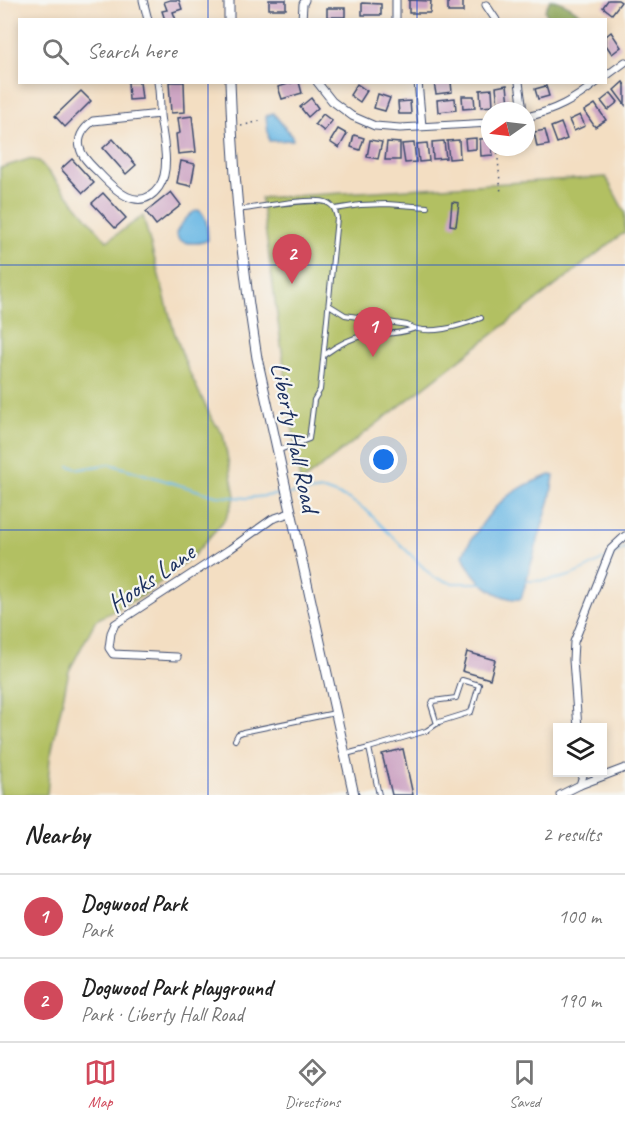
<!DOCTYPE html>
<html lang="en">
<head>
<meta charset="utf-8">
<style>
	:root { --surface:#fff; --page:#f6f6f6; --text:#222; --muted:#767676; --line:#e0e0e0; --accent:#d1495b }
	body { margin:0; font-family:Caveat,sans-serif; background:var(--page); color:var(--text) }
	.controls { position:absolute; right:18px; bottom:18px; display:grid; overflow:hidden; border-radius:0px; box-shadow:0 3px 9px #0003 }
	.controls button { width:54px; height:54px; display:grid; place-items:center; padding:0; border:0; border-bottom:2px solid var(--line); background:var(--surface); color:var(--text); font:30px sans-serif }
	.compass { position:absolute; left:481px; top:102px; width:54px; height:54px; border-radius:50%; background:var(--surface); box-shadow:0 3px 9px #0003; rotate:256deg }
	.you { position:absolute; left:384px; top:460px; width:21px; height:21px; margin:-15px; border:4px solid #fff; border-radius:50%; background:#1a73e8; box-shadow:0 0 0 9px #1a73e833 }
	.badge { display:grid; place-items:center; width:39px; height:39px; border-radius:50%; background:var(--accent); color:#fff; font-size:20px; font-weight:700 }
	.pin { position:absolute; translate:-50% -50px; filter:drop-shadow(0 2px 3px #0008) }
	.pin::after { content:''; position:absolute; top:32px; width:21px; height:18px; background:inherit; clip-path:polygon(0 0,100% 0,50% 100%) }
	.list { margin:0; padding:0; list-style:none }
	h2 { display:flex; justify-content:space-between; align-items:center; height:78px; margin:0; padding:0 24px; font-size:26px }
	h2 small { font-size:20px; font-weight:400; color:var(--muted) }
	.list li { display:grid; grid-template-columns:39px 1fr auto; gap:18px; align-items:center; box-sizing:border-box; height:84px; padding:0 24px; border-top:2px solid var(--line) }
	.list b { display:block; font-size:22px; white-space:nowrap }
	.list p { margin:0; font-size:20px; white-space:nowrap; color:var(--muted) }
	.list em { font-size:20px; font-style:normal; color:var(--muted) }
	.icon { flex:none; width:33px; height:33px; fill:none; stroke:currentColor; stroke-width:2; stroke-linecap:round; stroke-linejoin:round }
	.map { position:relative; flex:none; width:625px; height:795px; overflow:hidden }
	.search { position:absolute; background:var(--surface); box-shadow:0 3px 9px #0003; left:18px; right:18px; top:18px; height:66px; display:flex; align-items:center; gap:15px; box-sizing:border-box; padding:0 21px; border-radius:0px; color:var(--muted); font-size:22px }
	.sheet { height:246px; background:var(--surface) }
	nav { display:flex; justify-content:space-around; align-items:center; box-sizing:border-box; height:84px; border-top:2px solid var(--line); background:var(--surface); font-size:16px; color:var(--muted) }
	nav a { display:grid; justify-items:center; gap:3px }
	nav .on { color:var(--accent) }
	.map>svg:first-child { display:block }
	.green { fill:#b2c062; stroke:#667860; stroke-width:1.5 }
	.forest { fill:#8da658; stroke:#546a5b; stroke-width:1.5 }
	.water { fill:#6ab8e4; stroke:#4274a1; stroke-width:1.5 }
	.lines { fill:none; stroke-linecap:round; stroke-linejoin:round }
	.stream { stroke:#6ab8e4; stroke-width:2 }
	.building { fill:#cea6c4 }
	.service-casing { stroke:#3b496d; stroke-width:6 }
	.minor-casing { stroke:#3b496d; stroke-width:9 }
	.secondary-casing { stroke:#3b496d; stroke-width:11 }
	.path { stroke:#3b496d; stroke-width:1.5; stroke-dasharray:1.5 4.5; stroke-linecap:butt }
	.service { stroke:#fff; stroke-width:4 }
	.minor { stroke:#fff; stroke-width:7 }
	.secondary { stroke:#fff; stroke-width:9 }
	.grid { fill:none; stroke:#1d4ed8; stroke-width:1.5; stroke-opacity:0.55 }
	.labels { text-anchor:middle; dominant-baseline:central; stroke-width:4.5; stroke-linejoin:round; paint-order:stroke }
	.street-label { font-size:26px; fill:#1b2f5e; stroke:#f6f6f2 }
</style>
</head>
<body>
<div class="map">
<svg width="625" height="795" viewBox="0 0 625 795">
	<rect width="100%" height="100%" fill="#f6f6f2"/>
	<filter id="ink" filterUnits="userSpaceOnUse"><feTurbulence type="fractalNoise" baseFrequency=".0167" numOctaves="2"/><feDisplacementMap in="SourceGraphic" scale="12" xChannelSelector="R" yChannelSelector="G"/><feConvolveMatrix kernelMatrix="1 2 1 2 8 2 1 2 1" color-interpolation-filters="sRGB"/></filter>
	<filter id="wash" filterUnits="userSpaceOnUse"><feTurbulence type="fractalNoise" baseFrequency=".008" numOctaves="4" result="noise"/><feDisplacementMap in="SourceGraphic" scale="24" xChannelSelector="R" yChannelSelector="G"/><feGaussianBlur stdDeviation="1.35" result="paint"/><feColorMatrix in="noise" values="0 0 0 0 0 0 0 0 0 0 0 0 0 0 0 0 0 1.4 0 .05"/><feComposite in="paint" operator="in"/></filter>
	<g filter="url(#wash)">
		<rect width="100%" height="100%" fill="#f3dec2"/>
		<!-- green -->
		<g class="green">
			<path d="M 29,159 L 39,161 L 107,241 L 143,216 L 174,331 L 187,367 L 212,419 L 223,434 L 235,496 L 226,518 L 194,555 L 144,595 L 96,620 L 69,671 L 50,758 L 47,795 L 0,795 L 0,168 Z"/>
			<path d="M 606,177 L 625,213 L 625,232 L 300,483 L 261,198 Z"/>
		</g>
		<!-- forest -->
		<path class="forest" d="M 550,0 C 562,0 578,11 586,19 L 548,19 L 545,10 Z"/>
		<!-- water -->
		<g class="water">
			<path d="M 273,113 L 292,136 L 293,140 L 269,141 L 266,116 Z"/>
			<path d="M 198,210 C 208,215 207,229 208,240 C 201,244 187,244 179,240 L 176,233 C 180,225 189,213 198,210 Z"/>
			<path d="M 550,475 L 554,476 L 550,499 L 521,599 C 497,601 471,578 463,555 C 467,545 473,537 480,527 C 501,497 515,488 550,475 Z"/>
		</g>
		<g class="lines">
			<!-- stream -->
			<g class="stream">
				<path d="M 69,466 L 80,469 L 110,464 L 216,496 L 247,498 L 283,494"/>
				<path d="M 289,494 L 324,490 L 349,499 L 367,511 L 433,577 L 452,583 L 484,583"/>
				<path d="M 611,555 L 625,548"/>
				<path d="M 526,581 C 562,581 572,577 604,559"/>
			</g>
		</g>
		<g id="blocks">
			<!-- building -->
			<g class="building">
				<path d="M 170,0 L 179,0 L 182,9 L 173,12 L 176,20 L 165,20 L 162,11 L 167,10 L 164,2 Z"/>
				<rect x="269" y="0" width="17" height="9"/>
				<path d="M 409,0 L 431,1 L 430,13 L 409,13 Z"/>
				<rect x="448" y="0" width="15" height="12"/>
				<path d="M 608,0 L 618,0 L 621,2 L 612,14 L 603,7 Z"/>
				<path d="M 362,3 L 381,4 L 381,15 L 362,15 Z"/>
				<rect x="327" y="8" width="18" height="9"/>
				<path d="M 611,32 L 621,47 L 612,54 L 606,45 L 606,36 Z"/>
				<path d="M 128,82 L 140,82 L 142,99 L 129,100 Z"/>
				<path d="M 169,82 L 184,82 L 185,112 L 171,113 Z"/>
				<path d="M 294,82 L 299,82 L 302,93 L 282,99 L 278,87 Z"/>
				<path d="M 451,82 L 452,92 L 436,94 L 434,83 Z"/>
				<path d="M 623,82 L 625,85 L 625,105 L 614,90 Z"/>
				<path d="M 357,84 L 367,91 L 360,102 L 350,95 Z"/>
				<path d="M 507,85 L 509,104 L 498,105 L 496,87 Z"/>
				<path d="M 546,86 L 549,96 L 538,99 L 535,89 Z"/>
				<path d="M 492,89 L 493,106 L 481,107 L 480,90 Z"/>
				<path d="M 81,91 L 91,101 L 65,127 L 55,116 Z"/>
				<path d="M 611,93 L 618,102 L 608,110 L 601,101 Z"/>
				<path d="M 378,94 L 390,98 L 385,111 L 374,108 Z"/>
				<path d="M 462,96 L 474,96 L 475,108 L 463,109 Z"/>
				<path d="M 311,98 L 318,108 L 308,117 L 300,107 Z"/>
				<path d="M 455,98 L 456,110 L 438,112 L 437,100 Z"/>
				<path d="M 410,101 L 411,114 L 399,114 L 398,102 Z"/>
				<path d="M 595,104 L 606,120 L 595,127 L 584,111 Z"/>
				<path d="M 323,114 L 332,121 L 324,131 L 315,124 Z"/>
				<path d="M 580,115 L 585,126 L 574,131 L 569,120 Z"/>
				<path d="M 192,116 L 196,152 L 178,154 L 176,134 L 180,133 L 178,118 Z"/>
				<path d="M 561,123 L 567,139 L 557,143 L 551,127 Z"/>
				<path d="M 338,129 L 347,134 L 339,148 L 330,142 Z"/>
				<path d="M 545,130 L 549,145 L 537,147 L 534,132 Z"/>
				<path d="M 354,135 L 364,138 L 360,150 L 351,147 Z"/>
				<path d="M 476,138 L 476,149 L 466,150 L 465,139 Z"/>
				<path d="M 490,138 L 493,155 L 481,156 L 480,139 Z"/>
				<path d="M 113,139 L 136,165 L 126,174 L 103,148 Z"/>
				<path d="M 370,140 L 382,142 L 378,159 L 367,157 Z"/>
				<path d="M 459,140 L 460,158 L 449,159 L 447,141 Z"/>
				<path d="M 444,141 L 446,158 L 433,159 L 432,142 Z"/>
				<path d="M 387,142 L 400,143 L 400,160 L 385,160 Z"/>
				<path d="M 414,143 L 416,162 L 405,163 L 402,144 Z"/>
				<path d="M 427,143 L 429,161 L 419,162 L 417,144 Z"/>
				<path d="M 72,159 L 94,183 L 83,193 L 61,169 Z"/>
				<path d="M 181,161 L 195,164 L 191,186 L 177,183 Z"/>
				<path d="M 171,192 L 181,205 L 156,225 L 146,212 Z"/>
				<path d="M 103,193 L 126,218 L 115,228 L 92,203 Z"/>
				<path d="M 452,202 L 459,203 L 456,226 L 450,225 Z"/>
				<path d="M 467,652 L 495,660 L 490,679 L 462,671 Z"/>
				<path d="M 403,749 L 413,795 L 392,795 L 382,754 Z"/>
			</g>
		</g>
	</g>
	<g filter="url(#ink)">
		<use href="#blocks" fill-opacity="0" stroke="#3b496d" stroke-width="1.5"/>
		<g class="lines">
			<defs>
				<g id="service">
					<path d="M 335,209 L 360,205 L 387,204 L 427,207"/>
					<path d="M 238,210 C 255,208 314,196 328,203 C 335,207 335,211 337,218 L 320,390 L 314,400 L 309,439 L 277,451"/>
					<path d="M 329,305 L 345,315 L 407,325 C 428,337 460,326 481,318"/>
					<path d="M 324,355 C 337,345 350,338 367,335 C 383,333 398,335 413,329"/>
					<path d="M 235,740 L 238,734 L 243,732 L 335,713"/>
					<path d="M 369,748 L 426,731 C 431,728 435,725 439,722 L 471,712 L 479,685 L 462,680 L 456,698 L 433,701 L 431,705 L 437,724"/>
					<path d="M 346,754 L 369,748 L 379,795"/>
				</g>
				<g id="minor">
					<path d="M 143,0 L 148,20"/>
					<path d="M 396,0 L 396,20"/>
					<path d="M 486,5 L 496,20"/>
					<path d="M 302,20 L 303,4 L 305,0"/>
					<path d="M 606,76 L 625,62"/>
					<path d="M 158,82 C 160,93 160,104 160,115 C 162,136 172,168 159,187 C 139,215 114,189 99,173 C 92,166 82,158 80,148 C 77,136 85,127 93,121 L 160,114"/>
					<path d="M 317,82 L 332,101 L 352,116 L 375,126 L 400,128 L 490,123"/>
					<path d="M 418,82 L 422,126"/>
					<path d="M 519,82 L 523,111"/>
					<path d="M 526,117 C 555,111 574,100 597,82"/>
					<path d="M 177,657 L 113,654 L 109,648 L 111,633 L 115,624 L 230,549 L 272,519 L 290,513"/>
					<path d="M 578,728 L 573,660 L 574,642 L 611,549 L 625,536"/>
					<path d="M 580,785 L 625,768"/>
					<path d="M 560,795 L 580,785 L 584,772"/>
				</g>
				<g id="secondary">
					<path d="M 229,20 L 229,0"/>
					<path d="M 230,82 C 233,175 242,266 257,358 L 354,795"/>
				</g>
			</defs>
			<!-- service casing -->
			<use href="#service" class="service-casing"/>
			<!-- minor casing -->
			<use href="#minor" class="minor-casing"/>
			<!-- secondary casing -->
			<use href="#secondary" class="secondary-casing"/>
			<!-- path -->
			<g class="path">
				<path d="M 241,126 L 260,121"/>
				<path d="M 497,147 L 501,194"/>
			</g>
			<!-- service -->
			<use href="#service" class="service"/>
			<!-- minor -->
			<use href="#minor" class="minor"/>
			<!-- secondary -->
			<use href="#secondary" class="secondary"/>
		</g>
	</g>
	<!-- grid -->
	<path class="grid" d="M 208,0 L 208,20M 417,0 L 417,20M 208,82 L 208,795M 417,82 L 417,795M 0,265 L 625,265M 0,530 L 625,530"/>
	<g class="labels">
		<!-- street labels -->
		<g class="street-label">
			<text transform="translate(295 437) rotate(78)">Liberty Hall Road</text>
			<text transform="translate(151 578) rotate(-35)">Hooks Lane</text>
		</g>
	</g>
</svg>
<div class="controls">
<button><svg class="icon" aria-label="layers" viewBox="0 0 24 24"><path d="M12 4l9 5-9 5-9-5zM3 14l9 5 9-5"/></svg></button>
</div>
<svg class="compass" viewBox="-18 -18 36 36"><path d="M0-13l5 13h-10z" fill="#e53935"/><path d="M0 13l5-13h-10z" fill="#767676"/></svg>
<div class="you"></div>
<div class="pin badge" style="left:373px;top:357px">1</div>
<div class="pin badge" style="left:292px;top:284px">2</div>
<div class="search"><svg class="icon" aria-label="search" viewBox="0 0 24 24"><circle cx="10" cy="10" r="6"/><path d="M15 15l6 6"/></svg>Search here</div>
</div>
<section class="sheet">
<h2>Nearby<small>2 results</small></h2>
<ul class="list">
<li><span class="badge">1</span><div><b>Dogwood Park</b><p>Park</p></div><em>100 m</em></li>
<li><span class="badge">2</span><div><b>Dogwood Park playground</b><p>Park · Liberty Hall Road</p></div><em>190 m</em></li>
</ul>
</section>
<nav>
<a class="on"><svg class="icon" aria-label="map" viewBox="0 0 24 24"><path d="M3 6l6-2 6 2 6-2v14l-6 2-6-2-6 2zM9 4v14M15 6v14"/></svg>Map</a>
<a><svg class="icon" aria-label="directions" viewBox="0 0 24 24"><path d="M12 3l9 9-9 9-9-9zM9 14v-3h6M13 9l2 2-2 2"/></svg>Directions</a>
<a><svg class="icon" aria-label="saved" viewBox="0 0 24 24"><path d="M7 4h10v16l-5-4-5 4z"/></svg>Saved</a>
</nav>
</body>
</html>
